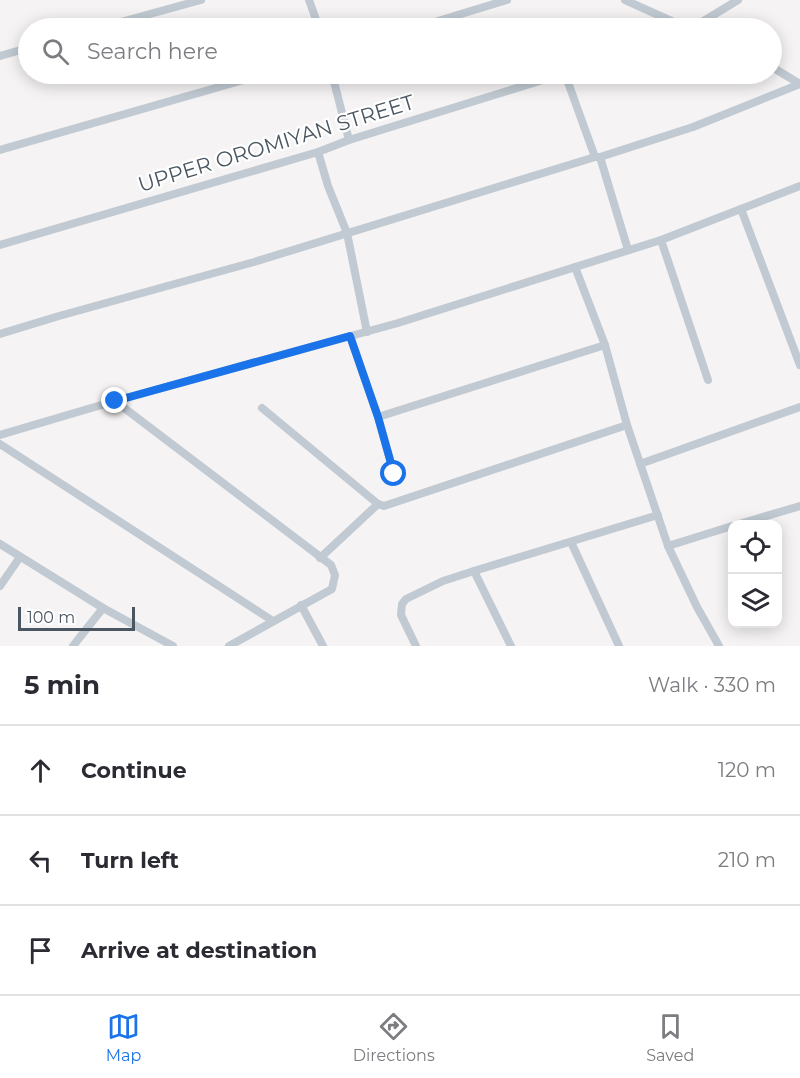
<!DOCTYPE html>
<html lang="en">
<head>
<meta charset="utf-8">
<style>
	:root { --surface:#fff; --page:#f7f7f7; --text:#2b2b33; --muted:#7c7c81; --line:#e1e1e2; --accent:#1a73e8 }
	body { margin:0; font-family:Montserrat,sans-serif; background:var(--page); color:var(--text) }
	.controls { position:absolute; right:18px; bottom:18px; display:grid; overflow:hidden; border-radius:12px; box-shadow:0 3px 15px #0003 }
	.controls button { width:54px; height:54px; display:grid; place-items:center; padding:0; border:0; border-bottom:2px solid var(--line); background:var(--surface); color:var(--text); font:30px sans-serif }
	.scale { position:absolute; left:18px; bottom:15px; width:117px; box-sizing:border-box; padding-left:6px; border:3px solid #4a5661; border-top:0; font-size:16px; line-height:21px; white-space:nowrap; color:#4a5661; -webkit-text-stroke:4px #fff; paint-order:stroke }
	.stop { position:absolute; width:18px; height:18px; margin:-14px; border:4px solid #1a73e8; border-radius:50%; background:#fff }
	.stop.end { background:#1a73e8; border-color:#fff; box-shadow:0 2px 6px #0008 }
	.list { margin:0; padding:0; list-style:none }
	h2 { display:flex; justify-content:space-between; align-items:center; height:78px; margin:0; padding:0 24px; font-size:26px }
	h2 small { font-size:20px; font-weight:400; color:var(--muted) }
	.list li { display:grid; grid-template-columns:39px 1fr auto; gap:18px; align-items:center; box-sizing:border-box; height:90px; padding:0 24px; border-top:2px solid var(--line) }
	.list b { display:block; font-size:22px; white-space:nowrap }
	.list em { font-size:20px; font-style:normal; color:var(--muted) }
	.icon { flex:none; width:33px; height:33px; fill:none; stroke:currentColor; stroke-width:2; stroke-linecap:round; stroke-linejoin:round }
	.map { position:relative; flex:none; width:800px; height:646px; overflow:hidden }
	.search { position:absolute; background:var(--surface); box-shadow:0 3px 15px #0003; left:18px; right:18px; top:18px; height:66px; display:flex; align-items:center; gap:15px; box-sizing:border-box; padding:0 21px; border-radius:33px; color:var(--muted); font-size:22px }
	.sheet { height:348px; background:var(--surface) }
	nav { display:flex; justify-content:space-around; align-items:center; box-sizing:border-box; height:84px; border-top:2px solid var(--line); background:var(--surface); font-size:16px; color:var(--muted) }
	nav a { display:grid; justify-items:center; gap:3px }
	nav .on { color:var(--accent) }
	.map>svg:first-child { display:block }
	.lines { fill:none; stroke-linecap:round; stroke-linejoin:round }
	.street { stroke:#c1cad2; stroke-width:8 }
	.route { stroke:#1a73e8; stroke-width:8 }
	.labels { text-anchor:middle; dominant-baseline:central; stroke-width:4.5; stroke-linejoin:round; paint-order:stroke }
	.street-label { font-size:21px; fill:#4a5661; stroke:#fff }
</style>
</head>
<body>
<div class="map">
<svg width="800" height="646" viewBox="0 0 800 646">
	<rect width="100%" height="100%" fill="#f5f3f3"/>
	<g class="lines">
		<!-- street -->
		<g class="street">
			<path d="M 309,0 L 319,28"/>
			<path d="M 625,0 L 687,28"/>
			<path d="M 99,28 L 201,0"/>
			<path d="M 415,28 L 507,0"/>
			<path d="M 692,28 L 738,0"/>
			<path d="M 0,56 L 28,48"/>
			<path d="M 772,67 L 800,84"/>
			<path d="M 332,74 L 349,140"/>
			<path d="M 565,74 L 595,157"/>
			<path d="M 0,150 L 264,74"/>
			<path d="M 318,152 L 328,186 L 347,233 L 367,332"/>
			<path d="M 600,157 L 628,250"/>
			<path d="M 741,209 L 800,365"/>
			<path d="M 661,240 L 708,380"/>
			<path d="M 0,245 L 318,152 L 349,140 L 562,74"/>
			<path d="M 575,267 L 605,345 L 627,425 L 668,546 L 732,526"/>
			<path d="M 0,334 L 59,316 L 254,262 L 595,157 L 600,157 L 693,127 L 800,84"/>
			<path d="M 350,336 L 378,417 L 394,474"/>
			<path d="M 115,401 L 331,565 L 335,575 L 332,589 L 229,646"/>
			<path d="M 262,408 L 378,504 L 384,506 L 627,425"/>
			<path d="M 378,417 L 605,345"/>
			<path d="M 0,435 L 115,401 L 398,323 L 661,240 L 800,186"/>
			<path d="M 0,444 L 273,621"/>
			<path d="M 640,464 L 800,407"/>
			<path d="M 739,524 L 800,506"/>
			<path d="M 571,542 L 619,646"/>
			<path d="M 0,544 L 103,608 L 173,646"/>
			<path d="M 668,546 L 697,607 L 719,646"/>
			<path d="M 320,558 L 378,504"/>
			<path d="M 474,571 L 511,646"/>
			<path d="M 0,586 L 20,557"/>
			<path d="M 301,605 L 323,646"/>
			<path d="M 73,646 L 103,608"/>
			<path d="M 416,646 L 401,615 L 402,604 L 406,599 L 443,581 L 474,571 L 658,515"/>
		</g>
	</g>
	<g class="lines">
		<!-- route -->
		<path class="route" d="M 115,401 L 350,336 L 378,417 L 394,474"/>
	</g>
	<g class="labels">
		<!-- street labels -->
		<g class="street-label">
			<text transform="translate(276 143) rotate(-17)">UPPER OROMIYAN STREET</text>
		</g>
	</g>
</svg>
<div class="controls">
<button><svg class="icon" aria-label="locate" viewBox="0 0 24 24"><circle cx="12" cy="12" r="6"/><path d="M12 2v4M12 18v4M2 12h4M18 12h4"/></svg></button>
<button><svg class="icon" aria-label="layers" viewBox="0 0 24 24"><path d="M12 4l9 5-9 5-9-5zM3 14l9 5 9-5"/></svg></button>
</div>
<div class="scale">100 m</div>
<div class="stop" style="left:394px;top:474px"></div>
<div class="stop end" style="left:115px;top:401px"></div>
<div class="search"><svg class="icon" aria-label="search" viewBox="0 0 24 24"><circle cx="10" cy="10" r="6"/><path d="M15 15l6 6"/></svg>Search here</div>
</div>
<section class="sheet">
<h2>5 min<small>Walk · 330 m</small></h2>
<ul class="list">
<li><svg class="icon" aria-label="ahead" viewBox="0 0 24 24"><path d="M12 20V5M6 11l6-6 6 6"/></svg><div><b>Continue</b></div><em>120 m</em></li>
<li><svg class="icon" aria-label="left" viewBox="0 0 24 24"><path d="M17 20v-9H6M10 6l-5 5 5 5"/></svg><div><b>Turn left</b></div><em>210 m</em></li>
<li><svg class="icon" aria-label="arrive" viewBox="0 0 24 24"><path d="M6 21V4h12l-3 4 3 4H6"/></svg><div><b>Arrive at destination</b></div></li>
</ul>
</section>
<nav>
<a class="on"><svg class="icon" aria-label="map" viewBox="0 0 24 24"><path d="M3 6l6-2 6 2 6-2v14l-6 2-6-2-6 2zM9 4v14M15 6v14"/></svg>Map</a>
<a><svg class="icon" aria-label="directions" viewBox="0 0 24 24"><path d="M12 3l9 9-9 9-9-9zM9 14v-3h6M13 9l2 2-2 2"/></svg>Directions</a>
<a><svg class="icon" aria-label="saved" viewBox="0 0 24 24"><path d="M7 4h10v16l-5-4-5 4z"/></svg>Saved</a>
</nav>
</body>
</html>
